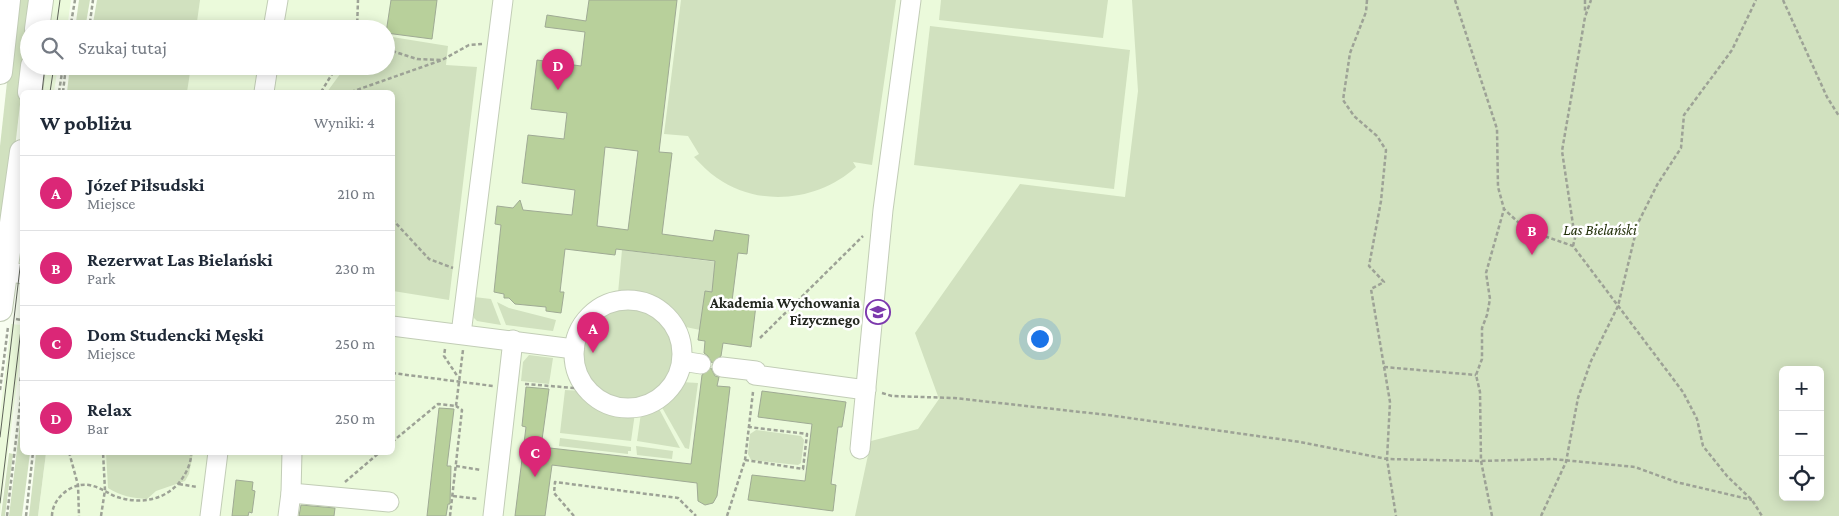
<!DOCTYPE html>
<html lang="pl">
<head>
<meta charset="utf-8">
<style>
	:root { --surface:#fff; --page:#f6f6f7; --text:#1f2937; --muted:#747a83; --line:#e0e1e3; --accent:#db2777 }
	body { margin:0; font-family:"Crimson Pro",serif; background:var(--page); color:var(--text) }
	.controls { position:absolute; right:15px; bottom:15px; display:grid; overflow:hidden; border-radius:8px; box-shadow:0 2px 12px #0003 }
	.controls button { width:45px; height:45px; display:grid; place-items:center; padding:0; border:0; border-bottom:1px solid var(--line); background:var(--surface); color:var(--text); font:25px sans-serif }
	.you { position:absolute; left:1039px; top:338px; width:18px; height:18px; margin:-12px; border:4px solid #fff; border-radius:50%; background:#1a73e8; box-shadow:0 0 0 8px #1a73e833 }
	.badge { display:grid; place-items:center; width:32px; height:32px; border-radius:50%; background:var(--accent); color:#fff; font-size:16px; font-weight:700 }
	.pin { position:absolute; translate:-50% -41px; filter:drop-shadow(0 1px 2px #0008) }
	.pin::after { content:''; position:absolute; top:26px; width:18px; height:15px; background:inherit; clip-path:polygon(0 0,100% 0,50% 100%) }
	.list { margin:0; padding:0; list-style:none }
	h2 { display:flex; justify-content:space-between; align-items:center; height:65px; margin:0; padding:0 20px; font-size:21px }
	h2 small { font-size:16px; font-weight:400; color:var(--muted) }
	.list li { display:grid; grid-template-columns:32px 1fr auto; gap:15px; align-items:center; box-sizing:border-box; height:75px; padding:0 20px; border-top:1px solid var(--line) }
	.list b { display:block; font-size:19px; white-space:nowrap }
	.list p { margin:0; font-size:16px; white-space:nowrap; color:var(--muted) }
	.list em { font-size:16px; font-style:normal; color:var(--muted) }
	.icon { flex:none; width:28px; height:28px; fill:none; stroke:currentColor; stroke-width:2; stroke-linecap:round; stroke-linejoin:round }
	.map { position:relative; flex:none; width:1839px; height:516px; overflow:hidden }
	.search { position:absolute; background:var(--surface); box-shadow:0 2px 12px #0003; left:20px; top:20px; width:375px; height:55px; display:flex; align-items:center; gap:12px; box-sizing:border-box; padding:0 18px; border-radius:28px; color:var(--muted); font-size:19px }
	.panel { position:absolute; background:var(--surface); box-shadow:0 2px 12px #0003; left:20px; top:90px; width:375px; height:365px; border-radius:8px }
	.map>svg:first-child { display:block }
	.built { fill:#ebfadb }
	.green { fill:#d1e1bf; fill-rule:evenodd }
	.building { fill:#b8d09b; stroke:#9faa94; fill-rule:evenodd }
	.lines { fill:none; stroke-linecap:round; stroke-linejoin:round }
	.minor-casing { stroke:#c2cdb6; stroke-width:21 }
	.major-casing { stroke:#c2cdb6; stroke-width:26 }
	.path { stroke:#9da296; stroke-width:2.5; stroke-dasharray:4 2.5; stroke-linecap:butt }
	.minor { stroke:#fff; stroke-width:19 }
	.major { stroke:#fff; stroke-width:24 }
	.tram { stroke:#5f645a; stroke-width:1 }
	.labels { text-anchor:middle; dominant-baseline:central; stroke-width:5; stroke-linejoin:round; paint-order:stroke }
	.park-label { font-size:15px; font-style:italic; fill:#212f08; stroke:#fff }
	.poi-label { font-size:15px; font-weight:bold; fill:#23271f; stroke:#fff; text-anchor:end }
</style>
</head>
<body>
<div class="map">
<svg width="1839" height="516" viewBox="0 0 1839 516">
	<rect width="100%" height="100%" fill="#f8fef0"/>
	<!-- built -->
	<g class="built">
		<path d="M 50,0 L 71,0 L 67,29 L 46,29 Z"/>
		<path d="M 100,0 L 1351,0 L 927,516 L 38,516 L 46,453 L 392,452 L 392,92 L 89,92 L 92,66 L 386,66 L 386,29 L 97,29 Z"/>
		<path d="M 42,66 L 58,66 L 54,92 L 39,92 Z"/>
		<path d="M 11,324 L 22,325 L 22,343 L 0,516 L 0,414 Z"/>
	</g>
	<!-- green -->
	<g class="green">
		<path d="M 16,0 L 32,0 L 12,174 L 0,243 L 0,146 Z"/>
		<path d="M 79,0 L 90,0 L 85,29 L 75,29 Z"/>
		<path d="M 97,0 L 200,0 L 196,29 L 92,29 Z"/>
		<path d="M 681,0 L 896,0 L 872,165 L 853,162 L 856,167 C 819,201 759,208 717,178 C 708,172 701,164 694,157 L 699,154 L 688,136 L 664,134 Z"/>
		<path d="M 941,0 L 1108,0 L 1103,38 L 939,20 Z"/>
		<path d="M 1132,0 L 1839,0 L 1839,516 L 855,516 L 871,441 L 918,429 L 939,399 L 915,333 L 1020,184 L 1125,197 L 1138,91 ZM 1783,370 L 1820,370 L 1820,497 L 1783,497 Z"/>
		<path d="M 930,26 L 1130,50 L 1114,189 L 914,165 Z"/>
		<path d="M 386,36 L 448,46 L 446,65 L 477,67 L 449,300 L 393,291 L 392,92 L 327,92 L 346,66 L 386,66 Z"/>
		<path d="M 70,66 L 191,66 L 187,92 L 67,92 Z"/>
		<path d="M 622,250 L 716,262 L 712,293 L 705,292 L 700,330 L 681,326 C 666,304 645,291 618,293 Z"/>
		<path d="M 474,297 L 491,299 L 501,325 L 477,321 L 474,318 Z"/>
		<path d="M 497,302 L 509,308 L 556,320 L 553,331 L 506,325 Z"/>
		<circle cx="629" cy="353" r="48"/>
		<path d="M 529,355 L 553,358 L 549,384 L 521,381 L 523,362 Z"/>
		<path d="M 681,382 L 698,383 L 689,449 L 685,448 L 660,404 Z"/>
		<path d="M 565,390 L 582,391 C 597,407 614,413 635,413 L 631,441 L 560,433 Z"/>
		<path d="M 657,405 L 680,448 L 637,441 L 641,413 Z"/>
		<path d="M 22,407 L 22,452 L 30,453 L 22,516 L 9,516 Z"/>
		<path d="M 756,430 L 801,436 L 804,440 L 801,463 L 798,465 L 751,460 L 748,454 L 750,434 Z"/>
		<path d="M 560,438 L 631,447 L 631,451 L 628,451 L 628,454 L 559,446 Z"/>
		<path d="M 636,446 L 673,451 L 672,459 L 637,455 Z"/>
		<path d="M 9,453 L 13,454 L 5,516 L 1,516 Z"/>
		<path d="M 36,453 L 46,453 L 38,516 L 29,516 Z"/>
		<path d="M 106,453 L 193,453 L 189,474 L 185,481 L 156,491 L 147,499 C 132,498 121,496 108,488 Z"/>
	</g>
	<!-- building -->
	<g class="building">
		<path d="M 391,0 L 437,0 L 432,39 L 386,33 Z"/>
		<path d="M 589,0 L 677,0 L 659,152 L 672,153 L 662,234 L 713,241 L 715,230 L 749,235 L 747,254 L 738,253 L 732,301 L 756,305 L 751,347 L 723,343 L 721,356 L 712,363 L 708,356 L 704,353 L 705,341 L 698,340 L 705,291 L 712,292 L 715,261 L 616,249 L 615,255 L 565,249 L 560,292 L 564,292 L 561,313 L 546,311 L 546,307 L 515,304 L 509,298 L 504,298 L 504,294 L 494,292 L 501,225 L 495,224 L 497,206 L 513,208 L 520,200 L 523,210 L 572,215 L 575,190 L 522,183 L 528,135 L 564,139 L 567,113 L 531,109 L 537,60 L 581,66 L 585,32 L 545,27 L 547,15 L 586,21 ZM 605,147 L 638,151 L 628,230 L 597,226 Z"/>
		<path d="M 711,368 L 715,376 L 719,377 L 717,386 L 730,387 L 717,496 L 713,503 L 705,505 L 698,501 L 697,483 L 552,465 L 545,516 L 515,516 L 526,427 L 522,426 L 526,387 L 549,389 L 541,447 L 691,464 L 702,375 Z"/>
		<path d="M 762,391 L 846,402 L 842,427 L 838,427 L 831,484 L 836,485 L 833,511 L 748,500 L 752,475 L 805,481 L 812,424 L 758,417 Z"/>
		<path d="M 439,408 L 454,409 L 447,466 L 451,466 L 450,504 L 448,504 L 446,516 L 427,516 Z"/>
		<path d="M 236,480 L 253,482 L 252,490 L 255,491 L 252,513 L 249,512 L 248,516 L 232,516 Z"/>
		<path d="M 301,505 L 335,508 L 334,516 L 299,516 Z"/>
	</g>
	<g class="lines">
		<defs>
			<g id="minor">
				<path d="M 273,29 L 278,0"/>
				<path d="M 264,92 L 268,66"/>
				<path d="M 0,270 L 22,274"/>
				<circle cx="628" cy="354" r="54"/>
				<path d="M 392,326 L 574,349"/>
				<path d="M 461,334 L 503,0"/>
				<path d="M 682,361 L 701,364"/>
				<path d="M 722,367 L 756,371 L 755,375 L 866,390"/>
				<path d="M 860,449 L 883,210 L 911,0"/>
				<path d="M 291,493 L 389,502"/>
				<path d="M 210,516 L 218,452"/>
				<path d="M 288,516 L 291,493 L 292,452"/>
				<path d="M 493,516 L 513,340"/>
			</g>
			<g id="major">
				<path d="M 37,29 L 41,0"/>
				<path d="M 0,72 L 8,0"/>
				<path d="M 30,92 L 33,66"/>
				<path d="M 0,309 L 22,152"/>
			</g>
		</defs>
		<!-- minor casing -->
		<use href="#minor" class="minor-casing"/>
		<!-- major casing -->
		<use href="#major" class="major-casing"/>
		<!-- path -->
		<g class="path">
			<path d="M 1367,0 L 1366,12 L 1350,53 L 1343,100 L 1354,116 L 1377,136 L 1386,150 L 1381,201 L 1369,266 L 1384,282 L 1371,289 L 1390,402 L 1387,459 L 1396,516"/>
			<path d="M 1455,0 L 1497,129 L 1498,187 L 1504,209 L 1519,223 L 1544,236 L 1573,246 L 1683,392 L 1697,419 L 1703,446 L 1727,476 L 1752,500 L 1762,516"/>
			<path d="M 1585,0 L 1585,13"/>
			<path d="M 1783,0 L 1827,97 L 1839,116"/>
			<path d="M 70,29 L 75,0"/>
			<path d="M 89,29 L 93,0"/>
			<path d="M 357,29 L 358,0"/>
			<path d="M 386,49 L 417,59 L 441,60"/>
			<path d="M 59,92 L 63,66"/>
			<path d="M 63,92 L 66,66"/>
			<path d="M 321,92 L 337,66"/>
			<path d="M 351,92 L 442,60 L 469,45 L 482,44"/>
			<path d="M 392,219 L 429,259 L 453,268"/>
			<path d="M 1573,246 L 1575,238 L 1562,151 L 1585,17 L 1591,0"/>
			<path d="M 16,319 L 22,320"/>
			<path d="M 760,338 L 863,236"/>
			<path d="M 445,349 L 444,356 L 458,377"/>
			<path d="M 1384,367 L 1476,375"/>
			<path d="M 22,371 L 20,382 L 22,386"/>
			<path d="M 392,373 L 493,386"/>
			<path d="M 525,384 L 587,389"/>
			<path d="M 0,390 L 8,327"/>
			<path d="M 882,393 L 892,396 L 954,398 L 1108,415 L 1300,442 L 1387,459 L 1481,461 L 1552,459 L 1635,467 L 1676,482 L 1752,500"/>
			<path d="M 392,442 L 438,404 L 456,406 L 463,350"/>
			<path d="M 69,452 L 78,485 L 79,516"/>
			<path d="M 745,460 L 803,469 L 807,434 L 749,427"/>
			<path d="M 456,466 L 481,470"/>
			<path d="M 345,482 L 380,452"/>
			<path d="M 179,484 L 197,487"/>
			<path d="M 453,496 L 478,499"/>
			<path d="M 7,516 L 22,388"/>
			<path d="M 26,516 L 33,452"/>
			<path d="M 52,516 C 52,499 71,482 89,485 C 100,487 107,493 117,497 C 139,504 162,501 178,484 C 185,476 192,463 191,452"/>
			<path d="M 101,516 L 105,490 L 103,452"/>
			<path d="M 450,516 L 462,410 L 456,406"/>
			<path d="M 574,516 L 554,493 L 555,482 L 678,498 L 696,516"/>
			<path d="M 727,516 L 745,460 L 753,392"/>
			<path d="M 1492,516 L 1481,461 L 1480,392 L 1476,375 L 1482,359 L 1482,328 L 1487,315 L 1490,299 L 1486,273 L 1504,209"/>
			<path d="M 1541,516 L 1566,462 L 1578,398 L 1591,361 L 1618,306 L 1638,223 L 1657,185 L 1681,148 L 1684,115 L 1732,50 L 1756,0"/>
		</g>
		<!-- minor -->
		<use href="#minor" class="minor"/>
		<!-- major -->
		<use href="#major" class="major"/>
		<!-- tram -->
		<g class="tram">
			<path d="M 56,29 L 60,0"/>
			<path d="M 42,92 L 45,66"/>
			<path d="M 50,92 L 54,66"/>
			<path d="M 0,437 L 22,251"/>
			<path d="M 0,503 L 22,321"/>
		</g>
	</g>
	<!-- icons -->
	<defs>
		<symbol id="university-ring" viewBox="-11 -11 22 22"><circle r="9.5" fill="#fff" stroke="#7c39ad" stroke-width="1.5"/><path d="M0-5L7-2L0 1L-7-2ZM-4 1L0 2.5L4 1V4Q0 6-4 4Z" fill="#7c39ad"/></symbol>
	</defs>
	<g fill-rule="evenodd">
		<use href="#university-ring" x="864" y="298" width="28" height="28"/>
	</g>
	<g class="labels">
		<!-- park labels -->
		<g class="park-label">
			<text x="1600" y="230">Las Bielański</text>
		</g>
		<!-- poi labels -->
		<g class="poi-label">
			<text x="860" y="303">Akademia Wychowania<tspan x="860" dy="17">Fizycznego</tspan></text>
		</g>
	</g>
</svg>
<div class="controls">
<button>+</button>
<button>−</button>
<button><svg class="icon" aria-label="locate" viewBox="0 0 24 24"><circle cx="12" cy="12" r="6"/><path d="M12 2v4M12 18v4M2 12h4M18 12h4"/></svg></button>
</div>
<div class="you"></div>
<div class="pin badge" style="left:593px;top:353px">A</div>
<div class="pin badge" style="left:1532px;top:255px">B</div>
<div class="pin badge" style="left:535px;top:477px">C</div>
<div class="pin badge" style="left:558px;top:90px">D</div>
<div class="search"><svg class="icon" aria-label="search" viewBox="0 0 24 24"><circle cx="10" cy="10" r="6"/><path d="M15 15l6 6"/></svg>Szukaj tutaj</div>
<section class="panel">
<h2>W pobliżu<small>Wyniki: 4</small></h2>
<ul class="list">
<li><span class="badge">A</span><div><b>Józef Piłsudski</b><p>Miejsce</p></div><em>210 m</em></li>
<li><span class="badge">B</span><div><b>Rezerwat Las Bielański</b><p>Park</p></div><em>230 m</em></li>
<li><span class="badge">C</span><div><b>Dom Studencki Męski</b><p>Miejsce</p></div><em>250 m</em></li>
<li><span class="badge">D</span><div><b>Relax</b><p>Bar</p></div><em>250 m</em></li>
</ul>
</section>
</div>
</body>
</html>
